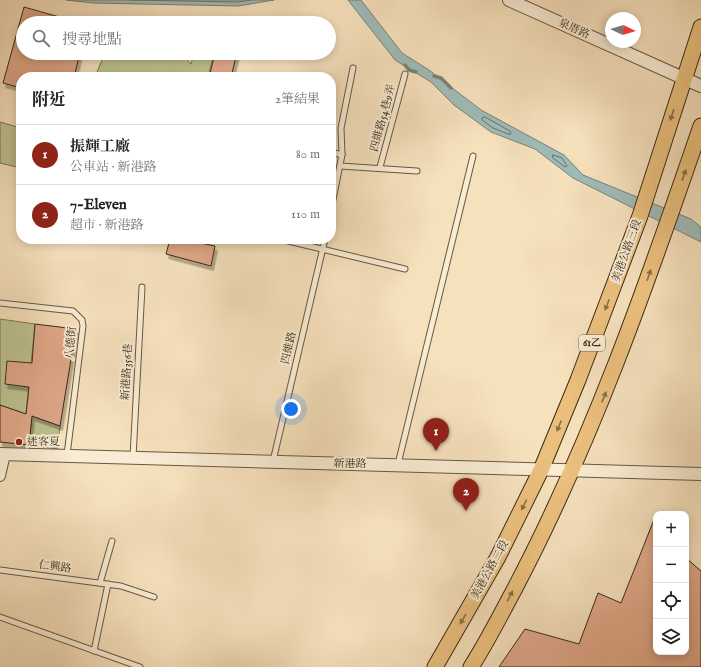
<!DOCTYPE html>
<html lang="zh-TW">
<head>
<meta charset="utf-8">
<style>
	:root { --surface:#fff; --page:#f6f6f6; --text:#222; --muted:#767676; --line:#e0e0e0; --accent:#8f2418 }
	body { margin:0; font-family:"IM FELL English","Noto Serif TC",serif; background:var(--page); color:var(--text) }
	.controls { position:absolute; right:12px; bottom:12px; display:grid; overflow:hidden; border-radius:8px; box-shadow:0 2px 10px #0003 }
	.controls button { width:36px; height:36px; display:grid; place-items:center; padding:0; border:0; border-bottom:1px solid var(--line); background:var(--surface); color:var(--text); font:20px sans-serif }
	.compass { position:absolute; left:605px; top:12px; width:36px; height:36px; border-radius:50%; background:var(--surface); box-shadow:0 2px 10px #0003; rotate:94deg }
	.you { position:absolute; left:291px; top:409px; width:14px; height:14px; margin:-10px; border:3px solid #fff; border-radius:50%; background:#1a73e8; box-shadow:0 0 0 6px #1a73e833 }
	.badge { display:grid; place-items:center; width:26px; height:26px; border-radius:50%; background:var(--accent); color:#fff; font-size:13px; font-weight:700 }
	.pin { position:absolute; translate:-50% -33px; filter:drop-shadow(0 1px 2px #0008) }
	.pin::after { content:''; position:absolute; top:21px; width:14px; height:12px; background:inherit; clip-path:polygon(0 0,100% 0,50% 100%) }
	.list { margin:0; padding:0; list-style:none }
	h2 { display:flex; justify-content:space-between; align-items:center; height:52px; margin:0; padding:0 16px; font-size:17px }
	h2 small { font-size:13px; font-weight:400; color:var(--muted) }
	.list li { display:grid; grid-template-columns:26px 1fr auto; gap:12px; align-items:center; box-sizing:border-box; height:60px; padding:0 16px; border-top:1px solid var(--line) }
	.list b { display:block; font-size:15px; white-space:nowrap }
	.list p { margin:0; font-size:13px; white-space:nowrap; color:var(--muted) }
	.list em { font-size:13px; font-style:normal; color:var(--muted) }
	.icon { flex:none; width:22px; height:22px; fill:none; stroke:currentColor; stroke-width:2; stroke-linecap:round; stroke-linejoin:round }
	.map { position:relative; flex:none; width:701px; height:667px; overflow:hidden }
	.search { position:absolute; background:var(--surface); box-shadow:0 2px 10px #0003; left:16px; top:16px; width:320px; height:44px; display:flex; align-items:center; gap:10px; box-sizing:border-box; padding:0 14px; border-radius:22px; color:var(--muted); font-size:15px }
	.panel { position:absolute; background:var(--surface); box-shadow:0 2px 10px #0003; left:16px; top:72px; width:320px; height:172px; border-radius:16px }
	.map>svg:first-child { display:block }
	.green { fill:#bdc290; stroke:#7c7653 }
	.water { fill:#9fbcb9; stroke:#778278 }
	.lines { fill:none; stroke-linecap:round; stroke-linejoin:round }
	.shore { stroke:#6c7368; stroke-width:1 }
	.stream { stroke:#778278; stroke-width:3.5 }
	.building { fill:#e0a889; stroke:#3a2a16; filter:url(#shadow) }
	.service-casing { stroke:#695840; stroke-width:7 }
	.minor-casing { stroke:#695840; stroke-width:12 }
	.tertiary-casing { stroke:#695840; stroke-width:14 }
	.primary-casing { stroke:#3a2a16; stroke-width:17 }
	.service { stroke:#f9ecd4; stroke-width:5 }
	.minor { stroke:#f9ecd4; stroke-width:10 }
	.tertiary { stroke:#f9ecd4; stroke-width:12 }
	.primary { stroke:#ebc07e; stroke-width:15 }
	.oneway { fill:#8a6e45 }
	.poi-dot { fill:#8f2418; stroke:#f9ecd4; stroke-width:1.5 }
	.labels { text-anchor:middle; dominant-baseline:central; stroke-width:4; stroke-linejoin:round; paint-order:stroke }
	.shield { fill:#f9ecd4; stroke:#73644f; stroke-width:1 }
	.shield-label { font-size:10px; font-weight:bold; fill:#3a2a16 }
	.street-label { font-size:11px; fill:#3a2a16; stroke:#f9ecd4 }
	.poi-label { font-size:11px; fill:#3a2a16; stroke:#f9ecd4; text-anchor:start }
</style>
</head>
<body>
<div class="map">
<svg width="701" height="667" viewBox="0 0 701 667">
	<defs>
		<filter id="shadow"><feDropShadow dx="2.5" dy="4.5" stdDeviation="0" flood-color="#0004"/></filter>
	</defs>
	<rect width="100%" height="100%" fill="#f6e1bd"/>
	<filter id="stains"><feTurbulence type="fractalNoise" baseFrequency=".005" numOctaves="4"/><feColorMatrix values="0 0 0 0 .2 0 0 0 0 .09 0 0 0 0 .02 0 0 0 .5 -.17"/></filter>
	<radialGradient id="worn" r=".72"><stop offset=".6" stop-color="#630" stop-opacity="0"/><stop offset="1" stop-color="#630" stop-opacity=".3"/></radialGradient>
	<!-- green -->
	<g class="green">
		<path d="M 108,53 L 181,53 L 191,64 L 194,53 L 214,53 L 208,77 L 95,77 L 102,60 Z"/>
		<path d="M 0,122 L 21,128 L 21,168 L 0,163 Z"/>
		<path d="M 0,319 L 35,324 L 26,414 L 0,405 Z"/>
		<path d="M 32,416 L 60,426 L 57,449 L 29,445 Z"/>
	</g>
	<!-- water -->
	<g class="water">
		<path d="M 66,0 L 274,0 L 238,6 L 93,3 Z"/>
		<path d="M 348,0 L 361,0 L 402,53 L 429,70 L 481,110 L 564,155 L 583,175 L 691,219 L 701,227 L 701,242 L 573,178 L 535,149 L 491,132 L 454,105 L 431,82 L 395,60 Z"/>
	</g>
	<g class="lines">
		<!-- shore -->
		<g class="shore">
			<path d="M 130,0 L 238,2 L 251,0"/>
			<path d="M 485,117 L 510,131 L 511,134 L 508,134 L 493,128 L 482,120 L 482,118 Z"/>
			<path d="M 553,155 L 562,158 L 567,166 L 565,167 L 553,158 Z"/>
		</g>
		<!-- stream -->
		<g class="stream">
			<path d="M 405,65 L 409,70 L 416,72"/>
			<path d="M 434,76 L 441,78 L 451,88"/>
		</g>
	</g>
	<!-- building -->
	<g class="building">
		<path d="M 24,7 L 70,20 L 70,23 L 22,23 L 23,53 L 80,53 L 74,77 L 21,77 L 21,88 L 3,83 Z"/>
		<path d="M 215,53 L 237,53 L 231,77 L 209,77 Z"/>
		<path d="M 170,239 L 191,239 L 191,241 L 215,246 L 211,266 L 166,254 Z"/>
		<path d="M 35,324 L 76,329 L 60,426 L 32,416 L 29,445 L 0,442 L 0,405 L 26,414 L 29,387 L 5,384 L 7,361 L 32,363 Z"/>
		<path d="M 655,517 L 656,652 L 686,652 L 686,558 L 701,571 L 701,667 L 499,667 L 525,629 L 579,644 L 598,593 L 621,603 Z"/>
	</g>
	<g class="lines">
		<defs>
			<g id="service">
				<path d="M 331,152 L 342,155"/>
				<path d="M 340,166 L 417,171"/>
				<path d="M 380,167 L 405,74"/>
				<path d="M 331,209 L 342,155 L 341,128 L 353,68"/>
				<path d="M 280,239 L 405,269"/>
				<path d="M 0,303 L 73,311 L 82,320 L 83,326 L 67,455"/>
				<path d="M 133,457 L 142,287"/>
				<path d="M 273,461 L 325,239"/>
				<path d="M 398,464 L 473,156"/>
				<path d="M 0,570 L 121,586 L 154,597"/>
				<path d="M 100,583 L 112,541"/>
				<path d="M 0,617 L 140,667"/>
				<path d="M 94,651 L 108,584"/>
			</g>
			<path id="minor" d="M 0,476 L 5,454"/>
			<g id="tertiary">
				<path d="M 509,0 L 701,86"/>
				<path d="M 0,454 L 701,474"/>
			</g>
			<g id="primary">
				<path d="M 435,667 L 498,557 L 541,470 L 578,380 L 640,216 L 701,27"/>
				<path d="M 471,667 C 487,642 500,616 514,590 C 592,442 647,284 701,126"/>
			</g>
		</defs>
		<!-- service casing -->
		<use href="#service" class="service-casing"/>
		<!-- minor casing -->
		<use href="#minor" class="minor-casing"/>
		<!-- tertiary casing -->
		<use href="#tertiary" class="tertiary-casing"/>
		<!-- primary casing -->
		<use href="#primary" class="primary-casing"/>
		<!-- service -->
		<use href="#service" class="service"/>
		<!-- minor -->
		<use href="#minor" class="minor"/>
		<!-- tertiary -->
		<use href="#tertiary" class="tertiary"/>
		<!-- primary -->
		<use href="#primary" class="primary"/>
	</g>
	<!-- one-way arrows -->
	<defs><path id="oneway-solid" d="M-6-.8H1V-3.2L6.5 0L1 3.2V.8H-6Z"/></defs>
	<g class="oneway">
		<use href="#oneway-solid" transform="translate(672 115) rotate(108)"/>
		<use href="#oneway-solid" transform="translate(684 175) rotate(-71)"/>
		<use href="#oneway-solid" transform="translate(649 275) rotate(-71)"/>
		<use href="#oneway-solid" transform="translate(607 305) rotate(111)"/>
		<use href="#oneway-solid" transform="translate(604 397) rotate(-67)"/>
		<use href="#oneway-solid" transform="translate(559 426) rotate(112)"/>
		<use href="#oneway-solid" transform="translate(524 505) rotate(116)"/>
		<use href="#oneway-solid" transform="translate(510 596) rotate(-62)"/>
		<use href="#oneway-solid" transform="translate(463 619) rotate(120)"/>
	</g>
	<!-- markers -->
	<circle class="poi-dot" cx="19" cy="442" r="4"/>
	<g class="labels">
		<!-- shield labels -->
		<rect class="shield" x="579" y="335" width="26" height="16" rx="3"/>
		<g class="shield-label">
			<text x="592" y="343">61乙</text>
		</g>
		<!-- street labels -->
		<g class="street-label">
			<text transform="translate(574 29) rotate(24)">泉厝路</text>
			<text transform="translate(383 118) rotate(-75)">四維路54巷9弄</text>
			<text transform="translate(627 251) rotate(-70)">美港公路三段</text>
			<text transform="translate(71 343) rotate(-84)">八德街</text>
			<text transform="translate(289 348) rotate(-77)">四維路</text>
			<text transform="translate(127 372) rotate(-87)">新港路356巷</text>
			<text transform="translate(350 464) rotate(1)">新港路</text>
			<text transform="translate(55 567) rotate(7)">仁興路</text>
			<text transform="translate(490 570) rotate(-61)">美港公路二段</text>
		</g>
		<!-- poi labels -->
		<g class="poi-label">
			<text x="27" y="442">迷客夏</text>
		</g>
	</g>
	<rect width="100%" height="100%" filter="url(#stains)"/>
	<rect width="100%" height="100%" fill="url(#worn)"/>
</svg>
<div class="controls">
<button>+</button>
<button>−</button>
<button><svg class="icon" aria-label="locate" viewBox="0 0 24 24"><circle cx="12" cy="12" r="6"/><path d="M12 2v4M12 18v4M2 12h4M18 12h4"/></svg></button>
<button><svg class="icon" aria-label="layers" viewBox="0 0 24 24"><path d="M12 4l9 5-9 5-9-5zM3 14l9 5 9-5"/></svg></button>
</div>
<svg class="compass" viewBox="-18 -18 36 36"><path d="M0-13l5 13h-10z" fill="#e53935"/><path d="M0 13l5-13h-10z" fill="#767676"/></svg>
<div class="you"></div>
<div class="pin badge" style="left:436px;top:451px">1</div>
<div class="pin badge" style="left:466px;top:511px">2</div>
<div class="search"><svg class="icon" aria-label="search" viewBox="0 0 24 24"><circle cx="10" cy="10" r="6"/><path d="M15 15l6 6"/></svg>搜尋地點</div>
<section class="panel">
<h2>附近<small>2筆結果</small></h2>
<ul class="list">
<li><span class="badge">1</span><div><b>振輝工廠</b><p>公車站 · 新港路</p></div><em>80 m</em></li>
<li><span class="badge">2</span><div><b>7-Eleven</b><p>超市 · 新港路</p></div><em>110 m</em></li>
</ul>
</section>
</div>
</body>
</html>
